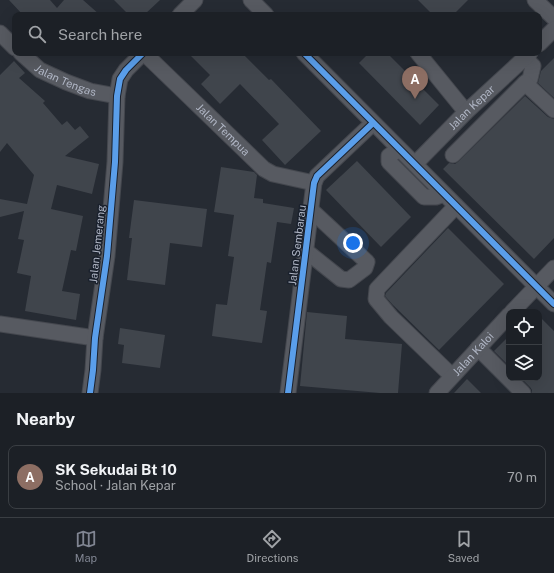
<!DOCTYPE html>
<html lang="en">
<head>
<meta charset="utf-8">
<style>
	:root { --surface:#1c2026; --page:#25282e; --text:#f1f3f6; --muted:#a0a3a7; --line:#3a3e43; --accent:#808592 }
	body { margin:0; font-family:"Public Sans",sans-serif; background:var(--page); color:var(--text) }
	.controls { position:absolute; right:12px; bottom:12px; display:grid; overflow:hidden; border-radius:8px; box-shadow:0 4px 16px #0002 }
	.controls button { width:36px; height:36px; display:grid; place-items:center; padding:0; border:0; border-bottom:1px solid var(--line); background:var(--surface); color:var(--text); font:20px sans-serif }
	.you { position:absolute; left:353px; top:243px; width:14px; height:14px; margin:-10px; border:3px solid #fff; border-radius:50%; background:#1a73e8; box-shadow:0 0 0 6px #1a73e833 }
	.badge { display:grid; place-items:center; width:26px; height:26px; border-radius:50%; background:var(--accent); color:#fff; font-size:13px; font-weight:700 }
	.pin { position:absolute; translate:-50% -33px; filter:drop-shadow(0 1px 2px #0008) }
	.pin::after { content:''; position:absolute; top:21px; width:14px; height:12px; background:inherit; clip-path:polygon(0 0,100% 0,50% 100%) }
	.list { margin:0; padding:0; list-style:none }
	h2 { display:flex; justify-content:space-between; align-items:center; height:52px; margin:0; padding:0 16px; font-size:17px }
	h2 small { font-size:13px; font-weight:400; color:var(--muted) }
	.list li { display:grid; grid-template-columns:26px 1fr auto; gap:12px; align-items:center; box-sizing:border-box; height:64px; margin:0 8px 8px; padding:0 8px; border:1px solid var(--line); border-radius:8px }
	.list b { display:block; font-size:15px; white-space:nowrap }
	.list p { margin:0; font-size:13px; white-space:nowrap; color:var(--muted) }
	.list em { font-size:13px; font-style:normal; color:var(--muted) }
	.icon { flex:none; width:22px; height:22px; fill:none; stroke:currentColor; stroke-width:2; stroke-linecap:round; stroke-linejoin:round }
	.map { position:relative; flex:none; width:554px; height:393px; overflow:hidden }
	.search { position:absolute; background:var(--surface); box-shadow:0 4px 16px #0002; left:12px; right:12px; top:12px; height:44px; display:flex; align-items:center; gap:10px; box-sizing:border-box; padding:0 14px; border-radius:8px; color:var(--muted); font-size:15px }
	.sheet { height:124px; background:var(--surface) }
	nav { display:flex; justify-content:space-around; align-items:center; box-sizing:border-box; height:56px; border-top:1px solid var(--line); background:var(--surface); font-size:11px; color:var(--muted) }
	nav a { display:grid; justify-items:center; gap:2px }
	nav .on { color:var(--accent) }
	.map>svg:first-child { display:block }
	.building { fill:#40454c }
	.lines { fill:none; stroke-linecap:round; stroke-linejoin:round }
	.minor-casing { stroke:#44474e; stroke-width:17 }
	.minor { stroke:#575a61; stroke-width:15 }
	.cycleway-casing { stroke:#1a212d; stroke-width:8 }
	.cycleway { stroke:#5a9eea; stroke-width:6 }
	.labels { text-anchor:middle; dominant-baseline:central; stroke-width:3; stroke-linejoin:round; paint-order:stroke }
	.street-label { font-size:11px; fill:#b0b6c5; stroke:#1a212d }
</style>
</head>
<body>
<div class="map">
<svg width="554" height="393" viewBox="0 0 554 393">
	<rect width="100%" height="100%" fill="#262b33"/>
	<!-- building -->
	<g class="building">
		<path d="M 9,0 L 50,0 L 57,8 L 64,0 L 83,0 L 100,15 L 23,15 Z"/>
		<path d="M 114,0 L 160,0 L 144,15 L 129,15 Z"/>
		<path d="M 418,0 L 468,0 L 453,15 L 433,15 Z"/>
		<path d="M 188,53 L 242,53 L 269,80 L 271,79 L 321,131 L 285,165 L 262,140 L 279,124 L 240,84 L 220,104 L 201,84 L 210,75 Z"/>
		<path d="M 369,53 L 387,53 L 439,105 L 420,125 L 359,63 Z"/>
		<path d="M 554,58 L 554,98 L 538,83 L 541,71 Z"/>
		<path d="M 14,61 L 25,73 L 19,78 L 45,101 L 43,103 L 62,125 L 67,121 L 75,130 L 80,126 L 89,137 L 65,156 L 99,164 L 92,194 L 57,185 L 51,209 L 83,216 L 76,251 L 71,250 L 62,291 L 80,294 L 76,320 L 25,311 L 31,276 L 17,273 L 24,240 L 18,239 L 24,211 L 0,217 L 0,199 L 27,204 L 34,175 L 7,143 L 0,152 L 0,75 Z"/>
		<path d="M 525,96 L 548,117 L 554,119 L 554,238 L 534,259 L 443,169 L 449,163 L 455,164 L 459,161 Z"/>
		<path d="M 357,161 L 411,217 L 381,247 L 326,190 Z"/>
		<path d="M 221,167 L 254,172 L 257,175 L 254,198 L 263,199 L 263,203 L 294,208 L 291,224 L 277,222 L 271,263 L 267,262 L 260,310 L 267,311 L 262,343 L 212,336 L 216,304 L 227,305 L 234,257 L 228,256 L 234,215 L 214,212 Z"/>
		<path d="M 134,200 L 207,209 L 202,247 L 170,243 L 165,285 L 127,280 L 132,238 L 129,238 Z"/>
		<path d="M 448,228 L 504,284 L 439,350 L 392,304 L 385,296 L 386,293 Z"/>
		<path d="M 307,312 L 347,316 L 345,339 L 402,344 L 398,393 L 380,393 L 300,386 Z"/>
		<path d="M 539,316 L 554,331 L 554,393 L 532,393 L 532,390 L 530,387 L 521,378 L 539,378 Z"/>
		<path d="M 120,328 L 165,335 L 160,368 L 122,363 L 124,345 L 118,344 Z"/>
		<path d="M 509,336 L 509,366 L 494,351 Z"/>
		<path d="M 467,379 L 481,393 L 454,393 Z"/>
	</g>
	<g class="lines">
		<defs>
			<g id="minor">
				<path d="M 251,0 L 266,15"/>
				<path d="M 535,0 L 554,18"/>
				<path d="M 180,15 L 195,0"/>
				<path d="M 0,33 L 15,48"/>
				<path d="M 539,44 L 554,29"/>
				<path id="s1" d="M 21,53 L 40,70 L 66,82 L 90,91 L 117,96"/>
				<path id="s2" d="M 144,53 L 264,169 L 273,174 L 314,183"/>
				<path d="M 304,53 L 554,304"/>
				<path d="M 418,53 L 466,112"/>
				<path d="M 525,83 L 530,79 L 533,66 L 525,58"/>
				<path d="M 399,149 L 389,156 L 389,162 L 424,197 L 436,197 L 444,194"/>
				<path d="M 453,155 L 525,83 L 554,110"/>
				<path id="s3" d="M 415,164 L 466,112 L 530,53"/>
				<path d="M 306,251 L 341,279 L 349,280 L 365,268 L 367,262 L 311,210"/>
				<path d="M 512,312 L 554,268"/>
				<path d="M 0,324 L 95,338"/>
				<path d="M 478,348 L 523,393"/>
				<path d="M 452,376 L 391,317 L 376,299 L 377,289 L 456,206"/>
				<path d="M 90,393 L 93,370 L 95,338 L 107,256 L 115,162 L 117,96 L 120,79 L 126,70 L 143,53"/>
				<path d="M 288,393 L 314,183 L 317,176 L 373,123"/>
				<path id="s4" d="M 437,393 L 509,315"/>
			</g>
		</defs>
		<!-- minor casing -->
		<use href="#minor" class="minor-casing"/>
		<!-- minor -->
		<use href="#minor" class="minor"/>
		<defs>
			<g id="cycleway">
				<path d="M 304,53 L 554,304"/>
				<path d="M 90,393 L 93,370 L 95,338 L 107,256 L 115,162 L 117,96 L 120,79 L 126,70 L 143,53"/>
				<path d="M 288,393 L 314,183 L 317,176 L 373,123"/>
			</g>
		</defs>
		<!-- cycleway casing -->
		<use href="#cycleway" class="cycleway-casing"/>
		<!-- cycleway -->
		<use href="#cycleway" class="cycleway"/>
	</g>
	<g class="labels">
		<!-- street labels -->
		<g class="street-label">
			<text stroke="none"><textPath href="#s1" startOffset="53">Jalan Tengas</textPath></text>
			<text stroke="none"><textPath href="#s3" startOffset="80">Jalan Kepar</textPath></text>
			<text stroke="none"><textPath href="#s2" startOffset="110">Jalan Tempua</textPath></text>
			<text transform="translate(97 244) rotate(-84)">Jalan Jemerang</text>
			<text transform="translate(297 245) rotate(-83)">Jalan Sembarau</text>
			<text stroke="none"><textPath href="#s4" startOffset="53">Jalan Kaloi</textPath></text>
		</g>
	</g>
</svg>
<div class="controls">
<button><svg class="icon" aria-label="locate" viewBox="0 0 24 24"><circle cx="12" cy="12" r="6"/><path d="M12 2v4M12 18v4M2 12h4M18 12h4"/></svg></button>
<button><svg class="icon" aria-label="layers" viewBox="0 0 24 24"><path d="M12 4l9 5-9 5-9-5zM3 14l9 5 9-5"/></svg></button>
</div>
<div class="you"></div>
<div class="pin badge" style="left:415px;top:99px;background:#8d6e63">A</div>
<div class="search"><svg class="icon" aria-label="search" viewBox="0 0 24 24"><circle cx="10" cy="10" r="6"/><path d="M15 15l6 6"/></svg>Search here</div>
</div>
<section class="sheet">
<h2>Nearby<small></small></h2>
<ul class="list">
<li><span class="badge" style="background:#8d6e63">A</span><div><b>SK Sekudai Bt 10</b><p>School · Jalan Kepar</p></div><em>70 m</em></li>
</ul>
</section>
<nav>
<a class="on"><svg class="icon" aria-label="map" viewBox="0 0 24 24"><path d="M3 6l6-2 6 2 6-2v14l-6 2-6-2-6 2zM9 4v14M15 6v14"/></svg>Map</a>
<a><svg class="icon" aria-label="directions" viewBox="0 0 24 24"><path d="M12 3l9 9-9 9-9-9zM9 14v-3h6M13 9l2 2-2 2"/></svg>Directions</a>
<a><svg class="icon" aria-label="saved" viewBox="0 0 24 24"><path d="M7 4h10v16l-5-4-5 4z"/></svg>Saved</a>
</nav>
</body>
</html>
